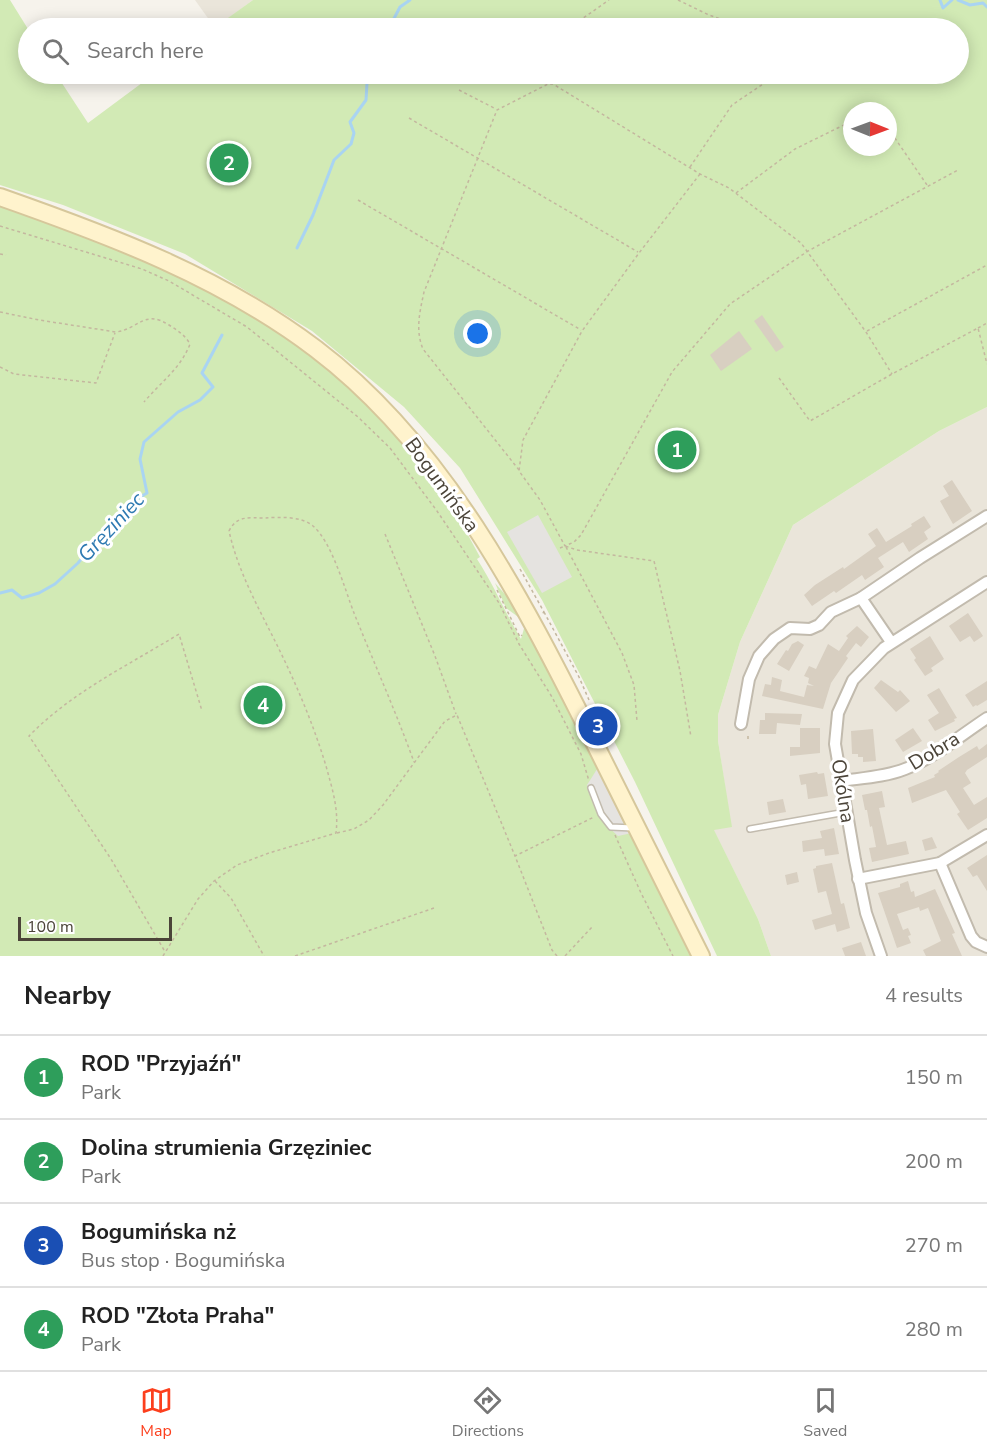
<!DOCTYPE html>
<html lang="en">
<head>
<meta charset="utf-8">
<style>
	:root { --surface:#fff; --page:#f6f6f6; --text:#222; --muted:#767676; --line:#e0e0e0; --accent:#fc3f1d }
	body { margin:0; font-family:"Nunito Sans",sans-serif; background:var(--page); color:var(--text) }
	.compass { position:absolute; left:843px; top:102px; width:54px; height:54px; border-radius:50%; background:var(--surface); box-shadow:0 3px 15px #0003; rotate:91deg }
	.scale { position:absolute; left:18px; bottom:15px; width:154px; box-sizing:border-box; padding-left:6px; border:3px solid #4b4439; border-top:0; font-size:16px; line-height:21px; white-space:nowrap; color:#4b4439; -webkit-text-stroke:4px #fff; paint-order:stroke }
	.you { position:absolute; left:478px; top:334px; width:21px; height:21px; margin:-15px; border:4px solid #fff; border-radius:50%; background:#1a73e8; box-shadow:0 0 0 9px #1a73e833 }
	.badge { display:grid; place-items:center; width:39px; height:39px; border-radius:50%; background:var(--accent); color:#fff; font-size:20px; font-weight:700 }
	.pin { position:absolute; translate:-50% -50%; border:3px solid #fff; box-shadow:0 2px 6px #0006 }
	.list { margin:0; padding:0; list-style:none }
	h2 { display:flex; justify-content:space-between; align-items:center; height:78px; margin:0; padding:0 24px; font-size:26px }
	h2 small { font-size:20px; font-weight:400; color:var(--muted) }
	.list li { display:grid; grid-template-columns:39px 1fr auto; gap:18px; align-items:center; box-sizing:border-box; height:84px; padding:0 24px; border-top:2px solid var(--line) }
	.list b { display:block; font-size:22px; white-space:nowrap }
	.list p { margin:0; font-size:20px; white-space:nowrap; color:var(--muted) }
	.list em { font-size:20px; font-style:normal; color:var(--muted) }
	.icon { flex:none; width:33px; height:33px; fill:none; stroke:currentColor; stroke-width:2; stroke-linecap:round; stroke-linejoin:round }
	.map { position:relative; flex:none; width:987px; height:956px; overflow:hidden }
	.search { position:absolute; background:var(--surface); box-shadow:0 3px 15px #0003; left:18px; right:18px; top:18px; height:66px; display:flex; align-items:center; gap:15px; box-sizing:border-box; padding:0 21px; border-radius:33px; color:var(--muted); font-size:22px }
	.sheet { height:414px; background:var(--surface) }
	nav { display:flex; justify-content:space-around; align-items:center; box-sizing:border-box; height:84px; border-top:2px solid var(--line); background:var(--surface); font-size:16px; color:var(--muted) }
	nav a { display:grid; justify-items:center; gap:3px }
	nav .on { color:var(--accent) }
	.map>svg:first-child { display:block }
	.residential { fill:#eae5da }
	.green { fill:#d2eab5; fill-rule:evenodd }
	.parking { fill:#e5e3e0 }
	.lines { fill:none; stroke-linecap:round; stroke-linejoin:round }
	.stream { stroke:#a9d4f2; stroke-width:3 }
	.building { fill:#d8cfc1 }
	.lane-casing { stroke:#c2bbae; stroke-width:8 }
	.street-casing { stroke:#c2bbae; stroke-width:14 }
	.secondary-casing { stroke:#d6c79b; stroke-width:20 }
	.path { stroke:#c4b79f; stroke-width:1.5; stroke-dasharray:3 3; stroke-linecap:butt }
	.lane { stroke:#fff; stroke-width:5 }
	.street { stroke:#fff; stroke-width:10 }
	.secondary { stroke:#fff3cd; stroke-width:16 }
	.labels { text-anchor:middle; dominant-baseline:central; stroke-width:6; stroke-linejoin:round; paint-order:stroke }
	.street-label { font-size:20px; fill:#4b4439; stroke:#fff }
	.water-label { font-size:21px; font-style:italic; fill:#2e7ab2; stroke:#fff }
</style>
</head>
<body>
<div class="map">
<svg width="987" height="956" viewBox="0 0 987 956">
	<rect width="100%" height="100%" fill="#f6f3ec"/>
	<!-- residential -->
	<g class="residential">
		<path d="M 195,0 L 253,0 L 215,28 Z"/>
		<path d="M 987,407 L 987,956 L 771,956 L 758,919 L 713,829 L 731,826 L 718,741 L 718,715 L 740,642 L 793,525 L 939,431 Z"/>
	</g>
	<!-- green -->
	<g class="green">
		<path d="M 0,0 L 10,0 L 28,29 L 28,74 L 56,74 L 88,123 L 154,74 L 958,74 L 958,28 L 214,28 L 253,0 L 987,0 L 987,407 L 939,431 L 793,525 L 740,642 L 718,715 L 718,741 L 732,827 L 714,830 L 758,919 L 771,956 L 717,956 L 635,782 L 542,600 L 460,468 L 404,407 L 312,331 L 185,254 L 63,205 L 0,185 ZM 852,111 L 888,111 L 888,147 L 852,147 Z"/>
		<path d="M 0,203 L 179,272 L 289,337 L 378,411 L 445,493 L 480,557 L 477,559 C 494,585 505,613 521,639 L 525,625 L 695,956 L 0,956 Z"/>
		<path d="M 495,583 L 518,609 L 521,619 L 506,608 Z"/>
	</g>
	<!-- parking -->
	<g class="parking">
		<path d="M 538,515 L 572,577 L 542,593 L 507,532 Z"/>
		<path d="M 599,766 L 632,833 L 618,836 L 606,825 L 594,806 L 587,785 Z"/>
	</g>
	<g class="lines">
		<!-- stream -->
		<g class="stream">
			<path d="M 940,0 L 943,8 L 952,0"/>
			<path d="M 958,0 L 970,5 L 983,3 L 987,7"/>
			<path d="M 389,28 L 400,7 L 410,0"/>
			<path d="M 297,248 L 313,215 L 334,160 L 351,144 L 354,133 L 350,122 L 366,100 L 367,83 L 373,74"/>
			<path d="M 0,593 L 12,590 L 22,598 L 39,593 L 55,584 L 78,563 L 127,505 L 147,493 L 140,459 L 144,442 L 178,412 L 200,400 L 213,387 L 202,373 L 222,335"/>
		</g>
	</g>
	<!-- building -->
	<g class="building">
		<path d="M 762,315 L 784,347 L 776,352 L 754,321 Z"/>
		<path d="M 739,331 L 752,349 L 721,371 L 710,355 Z"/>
		<path d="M 952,480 L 972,511 L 953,524 L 940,501 L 949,496 L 943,486 Z"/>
		<path d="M 924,516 L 931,527 L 924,532 L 928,539 L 909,552 L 903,542 L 878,558 L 884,567 L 865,580 L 862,575 L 836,593 L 834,591 L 812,606 L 804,595 L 815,585 L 843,567 L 844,569 L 876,546 L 868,534 L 877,528 L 886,542 L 912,526 L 911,524 Z"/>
		<path d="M 968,613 L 983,636 L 974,642 L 970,636 L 960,642 L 949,626 Z"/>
		<path d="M 857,626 L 869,637 L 861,647 L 856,643 L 846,656 L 848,658 L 831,683 L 823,709 L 762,696 L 765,684 L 771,685 L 772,677 L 782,680 L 780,691 L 804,697 L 807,685 L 814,686 L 808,683 L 809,678 L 804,676 L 809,666 L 816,669 L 828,644 L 839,651 L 848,638 L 846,636 Z"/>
		<path d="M 930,636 L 944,659 L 931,668 L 933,671 L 925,676 L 914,660 L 916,658 L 910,649 Z"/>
		<path d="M 798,641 L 804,645 L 789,671 L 777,664 L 786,650 L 788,651 L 792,644 Z"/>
		<path d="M 881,680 L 898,692 L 900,690 L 910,701 L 896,712 L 874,688 Z"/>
		<path d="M 987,681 L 987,700 L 977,706 L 976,705 L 973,707 L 965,695 Z"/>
		<path d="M 939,688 L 957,718 L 954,719 L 955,721 L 935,731 L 928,720 L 939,713 L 927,695 Z"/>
		<path d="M 765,713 L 802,714 L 800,725 L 777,723 L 776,734 L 759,734 L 760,720 L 765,720 Z"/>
		<path d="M 800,728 L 820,728 L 820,753 L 790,756 L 790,747 L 800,747 Z"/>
		<path d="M 913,728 L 922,741 L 903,752 L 895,740 Z"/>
		<path d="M 873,729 L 876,761 L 863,762 L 863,757 L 858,757 L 858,754 L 852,754 L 851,731 Z"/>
		<path d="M 987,744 L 987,757 L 967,770 L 965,773 L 971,783 L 963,788 L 974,805 L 987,797 L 987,818 L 968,830 L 957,814 L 960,812 L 946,790 L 912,803 L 908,788 L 935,777 L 934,775 L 939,772 L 938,771 L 959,757 L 977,746 L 979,750 Z"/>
		<path d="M 817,772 L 818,774 L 824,773 L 828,796 L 808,799 L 806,784 L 801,785 L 799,775 Z"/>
		<path d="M 882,791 L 885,807 L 879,808 L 887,845 L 906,841 L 909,854 L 872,862 L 869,848 L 876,847 L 872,826 L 870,827 L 867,810 L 865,810 L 862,795 Z"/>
		<path d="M 783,799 L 786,812 L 769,815 L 767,802 Z"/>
		<path d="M 834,828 L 839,854 L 825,856 L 824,849 L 803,852 L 802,841 L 822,838 L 820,831 Z"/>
		<path d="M 932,837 L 937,848 L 925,851 L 922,840 Z"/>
		<path d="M 987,855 L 987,891 L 977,875 L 973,877 L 967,868 Z"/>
		<path d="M 832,863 L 841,904 L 844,903 L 850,928 L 837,932 L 835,924 L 815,930 L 812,920 L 832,914 L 826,891 L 818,893 L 813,869 L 816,868 L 816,866 Z"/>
		<path d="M 797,872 L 799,882 L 787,885 L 785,875 Z"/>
		<path d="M 908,881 L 911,892 L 914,891 L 915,897 L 935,889 L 955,933 L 952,934 L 962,956 L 926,956 L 923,950 L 941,941 L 928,908 L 920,911 L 919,907 L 897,914 L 903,930 L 908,928 L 911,935 L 908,936 L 911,943 L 897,948 L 878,893 L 900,887 L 900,884 Z"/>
		<path d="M 861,942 L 866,956 L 845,956 L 842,948 Z"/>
	</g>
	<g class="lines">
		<defs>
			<g id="lane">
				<path d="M 591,788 L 601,814 L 611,827 L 633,828"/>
				<path d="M 750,829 L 846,812"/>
			</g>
			<g id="street">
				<path d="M 861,598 L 891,642"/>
				<path d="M 741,724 L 749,679 L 759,656 L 774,639 L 790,628 L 810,629 L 819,625 L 831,612 L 861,598 L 920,558 L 987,516"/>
				<path d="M 841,781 C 862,778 885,777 905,769 C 934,758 961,735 987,718"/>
				<path d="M 940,863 L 971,936 L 976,942 L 987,947"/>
				<path d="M 858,879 L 940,863 L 987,835"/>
				<path d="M 881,956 L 866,913 L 855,860 L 835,744 L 838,713 L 853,680 L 884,648 L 987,582"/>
			</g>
			<path id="secondary" d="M 0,197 C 111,236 221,277 316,349 C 444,446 521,597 592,738 C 628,811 665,883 701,956"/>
		</defs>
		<!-- lane casing -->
		<use href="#lane" class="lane-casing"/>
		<!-- street casing -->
		<use href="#street" class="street-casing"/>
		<!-- secondary casing -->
		<use href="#secondary" class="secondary-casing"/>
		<!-- path -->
		<g class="path">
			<path d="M 678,0 L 709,15 L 746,28"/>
			<path d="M 515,21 L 535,28"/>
			<path d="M 569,28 L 609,0"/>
			<path d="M 551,74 L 553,84"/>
			<path d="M 459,90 L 496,109"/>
			<path d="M 872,111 L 875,109 L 876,111"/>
			<path d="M 409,118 L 638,252"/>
			<path d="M 888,128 L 927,185"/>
			<path d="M 690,167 L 732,105 L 778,74"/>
			<path d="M 700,174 L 639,253 L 582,331 L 523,440 L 519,471 L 540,500 L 565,546 L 574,542 L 581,535 L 672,372 L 730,304 L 808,251 L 958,170"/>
			<path d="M 736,193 L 795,149 L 852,121"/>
			<path d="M 358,200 L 581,330"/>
			<path d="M 0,226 L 142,269 L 169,281 L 247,327 L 358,417 L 390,448 L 437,511 L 499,603 L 519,644 L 552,697 L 581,754 L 589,781"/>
			<path d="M 0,254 L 6,255"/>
			<path d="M 0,312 L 39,320 L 116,332 C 139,329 144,309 169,325 C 177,330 185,335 190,344 C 181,368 160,383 144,402"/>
			<path d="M 978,328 L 987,323"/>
			<path d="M 867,331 L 987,265"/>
			<path d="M 0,367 L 14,374 L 96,383 L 115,333"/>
			<path d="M 779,378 L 810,421 L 892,374 L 978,328 L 987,364"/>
			<path d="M 519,470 L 423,349 C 415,330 420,311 424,292 L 497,110 L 548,84 L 553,84 L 700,174 L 729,188 L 801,243 L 866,332 L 892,374"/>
			<path d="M 385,534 L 435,656 L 456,714"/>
			<path d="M 566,547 L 622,653 L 634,685 L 637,721"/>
			<path d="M 560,548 L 565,546 L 577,550 L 654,561 L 680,671 L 691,737"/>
			<path d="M 520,569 L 544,612 L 542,614"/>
			<path d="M 497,590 L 520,637 L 522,635"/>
			<path d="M 544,612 L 579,677 L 589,700"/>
			<path d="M 748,739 L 748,734"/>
			<path d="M 337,833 L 354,829 L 369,820 L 383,805 L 445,721 L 457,715 L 515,856"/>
			<path d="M 615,835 L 641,893 L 673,956"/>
			<path d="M 215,881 L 231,898 L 264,956"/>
			<path d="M 164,950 L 111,859 L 29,736 C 72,692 127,666 179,634 L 202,711"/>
			<path d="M 163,956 L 198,899 L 214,881 L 237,865 L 269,853 L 336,833 C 339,809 332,788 326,766 C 313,723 295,681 275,641 C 257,605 238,571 229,531 C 237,515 249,518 265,518 C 279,517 302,516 313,526 C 332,542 345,590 354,613 C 374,663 396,712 414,762"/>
			<path d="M 295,956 L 434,908"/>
			<path d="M 557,956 L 552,950 L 515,856 L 594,817"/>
			<path d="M 565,956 L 592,927"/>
		</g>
		<!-- lane -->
		<use href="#lane" class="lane"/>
		<!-- street -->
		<use href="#street" class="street"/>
		<!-- secondary -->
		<use href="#secondary" class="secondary"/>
	</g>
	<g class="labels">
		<!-- street labels -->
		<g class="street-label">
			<text transform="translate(442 485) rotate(54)">Bogumińska</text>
			<text transform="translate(934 751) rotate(-31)">Dobra</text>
			<text transform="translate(843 791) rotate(81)">Okólna</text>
		</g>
		<!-- water labels -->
		<g class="water-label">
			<text transform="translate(111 527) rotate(-47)">Gręziniec</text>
		</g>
	</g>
</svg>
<svg class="compass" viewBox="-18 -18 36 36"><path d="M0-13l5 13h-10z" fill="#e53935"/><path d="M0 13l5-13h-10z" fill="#767676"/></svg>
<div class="scale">100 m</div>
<div class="you"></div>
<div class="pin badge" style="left:677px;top:450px;background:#2e9e5b">1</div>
<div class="pin badge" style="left:229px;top:163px;background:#2e9e5b">2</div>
<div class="pin badge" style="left:598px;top:726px;background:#1a4fb4">3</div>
<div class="pin badge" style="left:263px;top:705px;background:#2e9e5b">4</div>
<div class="search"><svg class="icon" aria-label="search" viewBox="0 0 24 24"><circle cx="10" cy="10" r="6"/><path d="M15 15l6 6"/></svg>Search here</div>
</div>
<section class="sheet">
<h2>Nearby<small>4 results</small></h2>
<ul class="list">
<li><span class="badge" style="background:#2e9e5b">1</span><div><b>ROD &quot;Przyjaźń&quot;</b><p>Park</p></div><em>150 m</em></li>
<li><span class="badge" style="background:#2e9e5b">2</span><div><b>Dolina strumienia Grzęziniec</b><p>Park</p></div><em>200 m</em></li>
<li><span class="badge" style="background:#1a4fb4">3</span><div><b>Bogumińska nż</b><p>Bus stop · Bogumińska</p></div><em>270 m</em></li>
<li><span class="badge" style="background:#2e9e5b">4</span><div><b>ROD &quot;Złota Praha&quot;</b><p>Park</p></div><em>280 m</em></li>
</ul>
</section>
<nav>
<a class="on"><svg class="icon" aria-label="map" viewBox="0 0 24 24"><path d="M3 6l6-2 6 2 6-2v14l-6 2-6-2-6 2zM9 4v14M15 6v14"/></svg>Map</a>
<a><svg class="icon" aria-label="directions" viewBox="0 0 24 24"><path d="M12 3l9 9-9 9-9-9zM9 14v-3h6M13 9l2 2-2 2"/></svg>Directions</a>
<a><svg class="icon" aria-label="saved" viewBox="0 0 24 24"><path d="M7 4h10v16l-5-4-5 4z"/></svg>Saved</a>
</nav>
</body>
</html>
